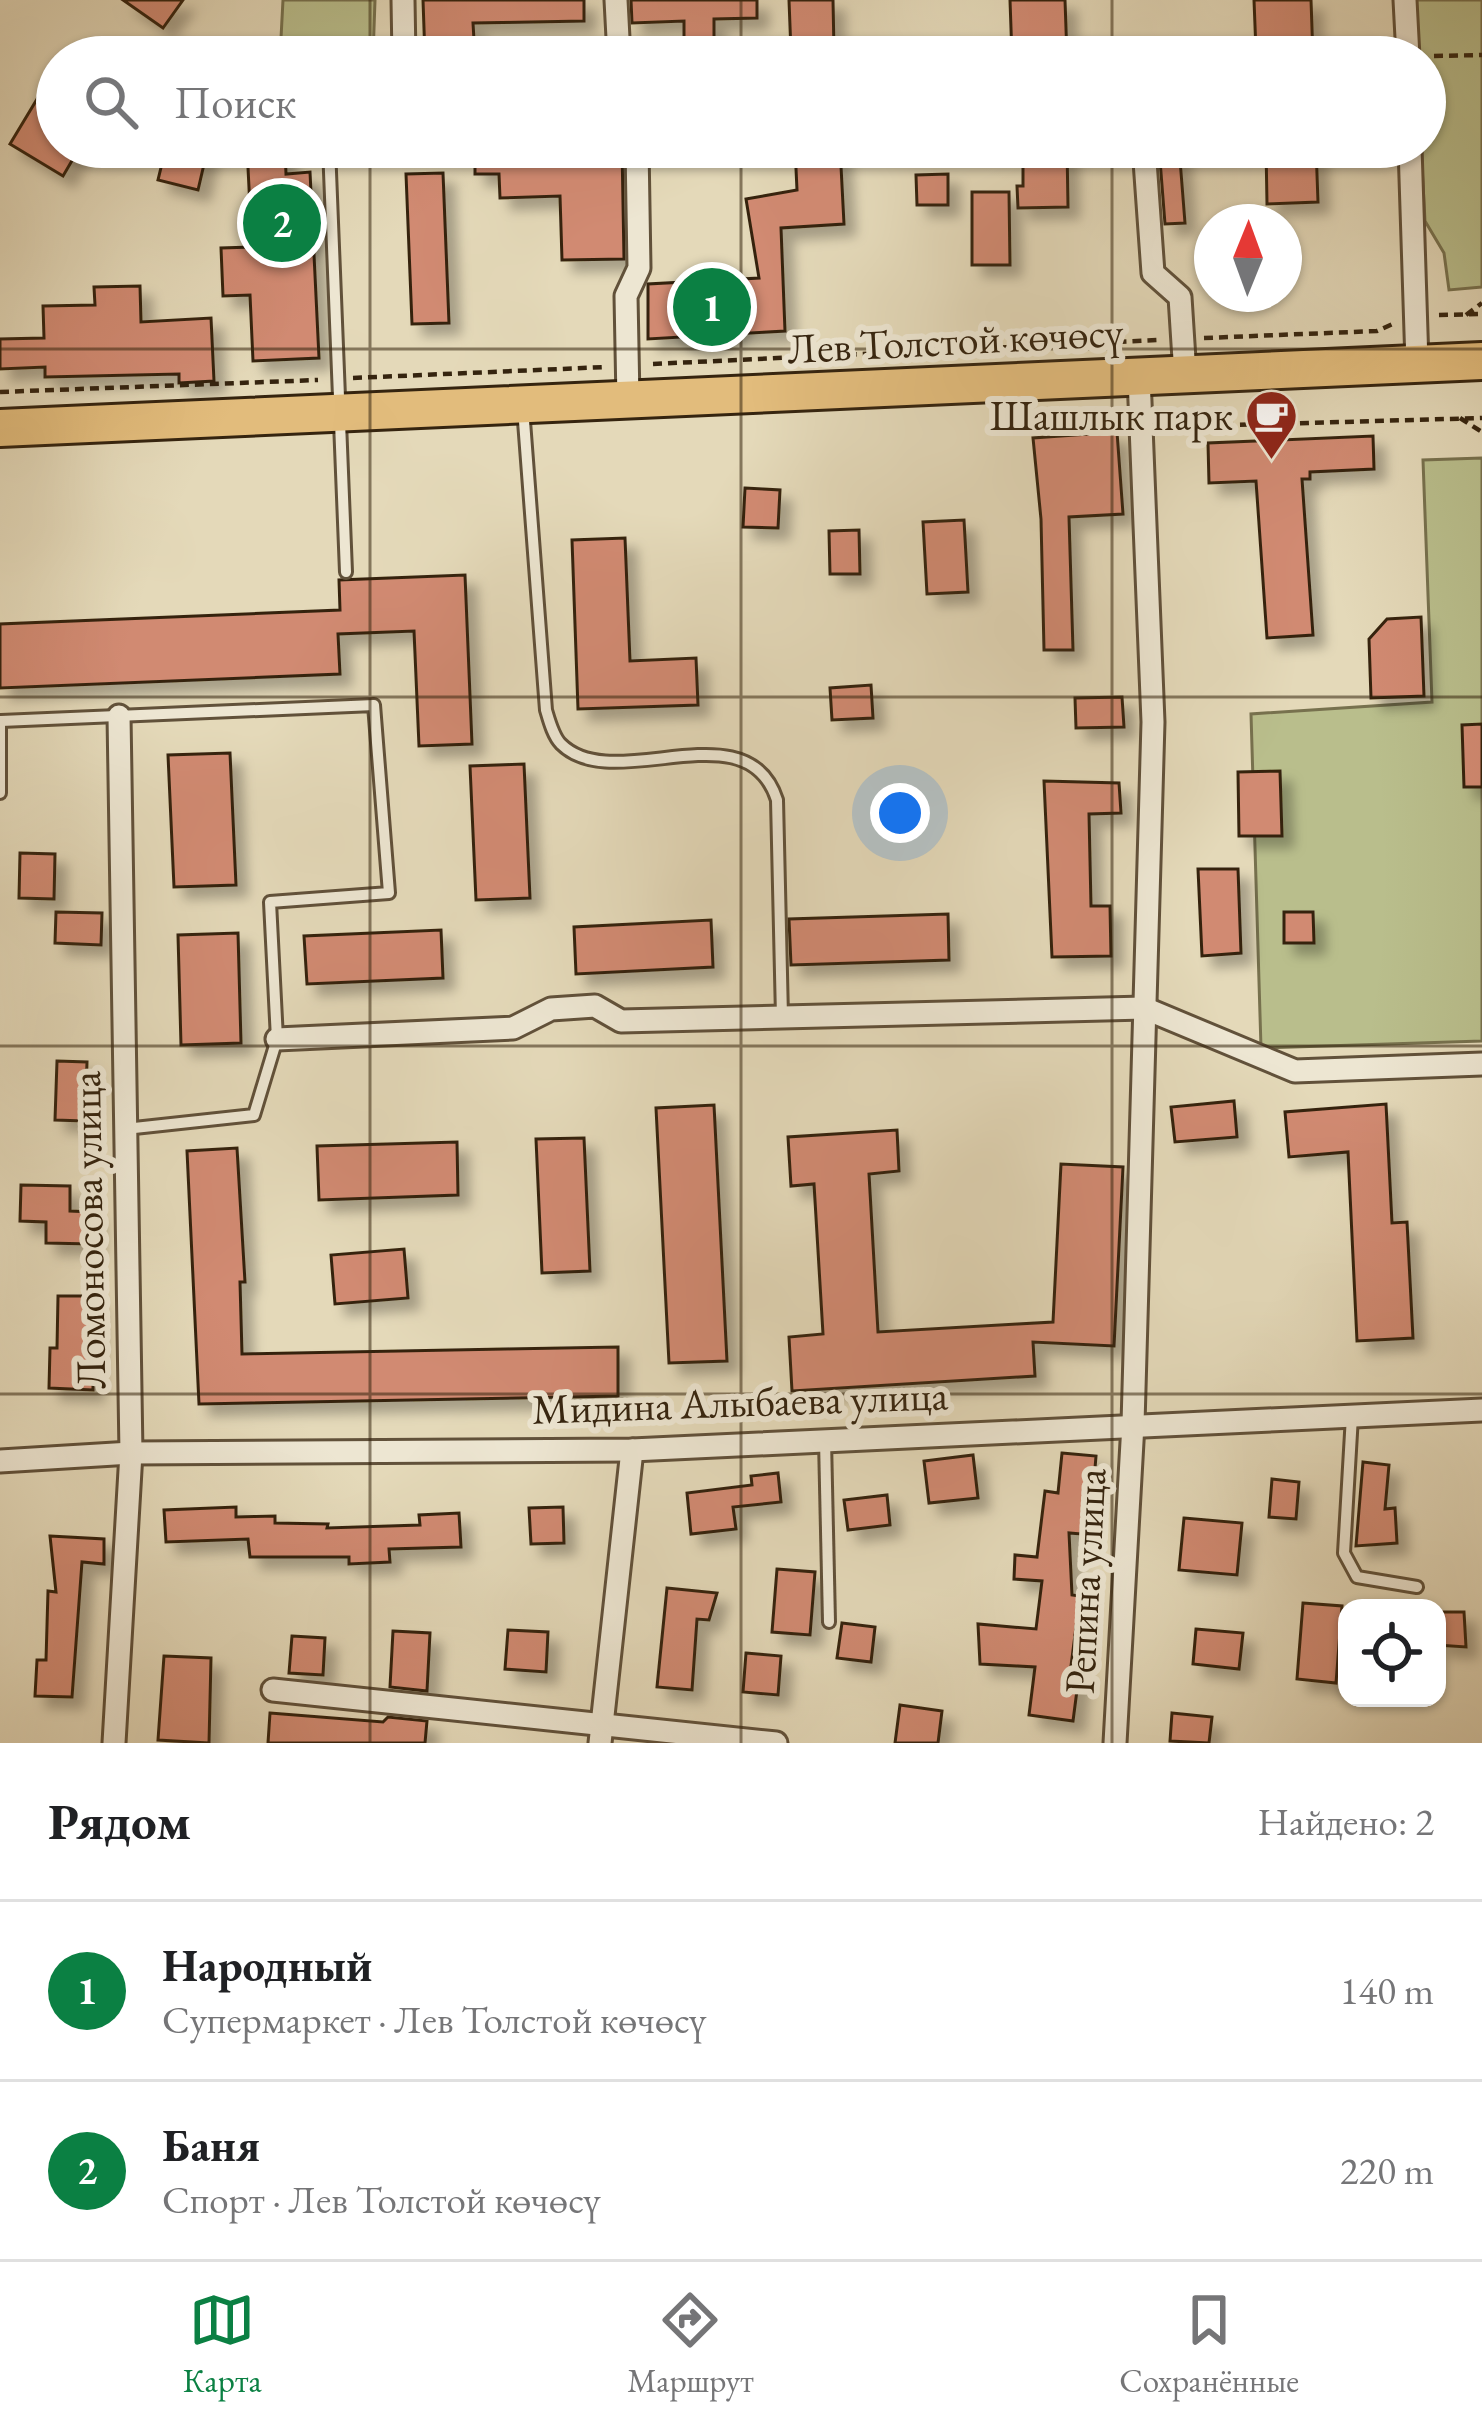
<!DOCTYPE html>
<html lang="ru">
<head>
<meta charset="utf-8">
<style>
	:root { --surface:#fff; --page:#f2f2f2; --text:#202124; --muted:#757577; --line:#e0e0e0; --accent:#0b8043 }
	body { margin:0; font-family:"EB Garamond",serif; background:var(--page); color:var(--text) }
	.controls { position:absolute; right:36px; bottom:36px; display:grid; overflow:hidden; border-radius:24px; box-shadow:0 3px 9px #0004 }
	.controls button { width:108px; height:108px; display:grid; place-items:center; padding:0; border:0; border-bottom:3px solid var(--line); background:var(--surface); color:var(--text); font:60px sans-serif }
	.compass { position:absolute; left:1194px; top:204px; width:108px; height:108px; border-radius:50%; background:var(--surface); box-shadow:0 3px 9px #0004; rotate:1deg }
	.you { position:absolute; left:900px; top:813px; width:42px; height:42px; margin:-30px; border:9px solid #fff; border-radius:50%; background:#1a73e8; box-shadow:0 0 0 18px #1a73e833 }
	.badge { display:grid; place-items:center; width:78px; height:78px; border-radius:50%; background:var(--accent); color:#fff; font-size:39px; font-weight:700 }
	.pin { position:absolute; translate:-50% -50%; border:6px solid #fff; box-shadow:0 3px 12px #0006 }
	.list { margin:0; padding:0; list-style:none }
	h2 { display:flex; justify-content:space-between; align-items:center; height:156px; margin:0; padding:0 48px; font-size:51px }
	h2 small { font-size:39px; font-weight:400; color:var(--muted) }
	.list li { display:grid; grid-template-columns:78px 1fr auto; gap:36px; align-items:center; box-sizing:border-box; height:180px; padding:0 48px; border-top:3px solid var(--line) }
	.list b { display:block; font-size:45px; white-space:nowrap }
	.list p { margin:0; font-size:39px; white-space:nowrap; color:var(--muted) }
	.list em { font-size:39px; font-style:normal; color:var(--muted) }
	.icon { flex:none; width:66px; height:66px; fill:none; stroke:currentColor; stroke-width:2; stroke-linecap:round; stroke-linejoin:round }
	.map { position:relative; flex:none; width:1482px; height:1743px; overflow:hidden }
	.search { position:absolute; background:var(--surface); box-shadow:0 3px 9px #0004; left:36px; right:36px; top:36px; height:132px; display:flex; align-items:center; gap:30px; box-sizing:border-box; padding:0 42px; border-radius:66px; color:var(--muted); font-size:45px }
	.sheet { height:516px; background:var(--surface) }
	nav { display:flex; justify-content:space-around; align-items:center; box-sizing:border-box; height:168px; border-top:3px solid var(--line); background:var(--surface); font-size:33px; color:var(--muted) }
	nav a { display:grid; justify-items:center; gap:6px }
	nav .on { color:var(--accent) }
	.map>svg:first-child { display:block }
	.green { fill:#b9be8c; stroke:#77714e; stroke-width:3 }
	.building { fill:#d18a72; stroke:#35240f; stroke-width:3; filter:url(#shadow) }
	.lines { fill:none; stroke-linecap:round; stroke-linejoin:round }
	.service-casing { stroke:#61513a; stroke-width:16 }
	.minor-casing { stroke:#61513a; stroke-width:27 }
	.primary-casing { stroke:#35240f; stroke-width:42 }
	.path { stroke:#35240f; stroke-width:4.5; stroke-dasharray:9 6; stroke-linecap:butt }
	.service { stroke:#ede6d2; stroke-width:10 }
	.minor { stroke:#ede6d2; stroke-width:21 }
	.primary { stroke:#e2bc7c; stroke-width:36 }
	.grid { fill:none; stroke:#35240f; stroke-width:3; stroke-opacity:0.55 }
	.labels { text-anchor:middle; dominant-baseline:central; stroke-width:12; stroke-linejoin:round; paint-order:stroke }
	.street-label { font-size:42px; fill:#35240f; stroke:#ede6d2 }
	.poi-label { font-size:42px; fill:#35240f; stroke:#ede6d2; text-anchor:end }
</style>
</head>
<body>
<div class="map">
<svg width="1482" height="1743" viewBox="0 0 1482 1743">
	<defs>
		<filter id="shadow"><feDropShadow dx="11" dy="11" stdDeviation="6" flood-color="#0004"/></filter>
	</defs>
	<rect width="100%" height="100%" fill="#e4d9b9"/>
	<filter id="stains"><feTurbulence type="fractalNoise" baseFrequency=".00167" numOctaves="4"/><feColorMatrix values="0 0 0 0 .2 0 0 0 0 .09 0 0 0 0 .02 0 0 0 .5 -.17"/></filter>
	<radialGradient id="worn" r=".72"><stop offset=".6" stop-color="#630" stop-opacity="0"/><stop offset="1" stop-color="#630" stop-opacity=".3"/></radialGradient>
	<!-- green -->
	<g class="green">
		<path d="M 283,0 L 375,0 L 373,57 L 280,57 Z"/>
		<path d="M 1413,0 L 1482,0 L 1482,287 L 1449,290 L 1444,253 L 1425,221 L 1421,147 L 1425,147 L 1425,57 L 1416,57 Z"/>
		<path d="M 1482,458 L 1482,1041 L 1261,1048 L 1251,714 L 1432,702 L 1423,460 Z"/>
	</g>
	<!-- building -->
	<g class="building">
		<path d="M 123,0 L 183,0 L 163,28 Z"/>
		<path d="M 423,0 L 584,0 L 584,21 L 473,23 L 475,57 L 425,57 Z"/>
		<path d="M 631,0 L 757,0 L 757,18 L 714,19 L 714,57 L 684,57 L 684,21 L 632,23 Z"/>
		<path d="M 789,0 L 833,0 L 834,51 L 791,52 Z"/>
		<path d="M 1010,0 L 1065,0 L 1067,57 L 1012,57 Z"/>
		<path d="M 1254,0 L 1311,0 L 1313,57 L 1263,57 L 1263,51 L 1256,51 Z"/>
		<path d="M 57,66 L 57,147 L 80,147 L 63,176 L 10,144 Z"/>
		<path d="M 166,147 L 208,147 L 198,190 L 158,180 Z"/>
		<path d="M 285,147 L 286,174 L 310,172 L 319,358 L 253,361 L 250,295 L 223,296 L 221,248 L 252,247 L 247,148 Z"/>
		<path d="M 475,147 L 622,147 L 624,259 L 562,260 L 560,196 L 500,198 L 499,174 L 475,174 Z"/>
		<path d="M 795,147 L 840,147 L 844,224 L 781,228 L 785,331 L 648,339 L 648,284 L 759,278 L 746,199 L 797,190 Z"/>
		<path d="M 1023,147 L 1067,147 L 1068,207 L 1018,208 L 1017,186 L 1023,186 Z"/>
		<path d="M 1159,147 L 1179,147 L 1185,223 L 1165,224 Z"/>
		<path d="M 1266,147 L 1316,147 L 1318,202 L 1267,204 Z"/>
		<path d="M 443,173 L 449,323 L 412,324 L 406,174 Z"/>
		<path d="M 948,174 L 948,205 L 917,205 L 916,175 Z"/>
		<path d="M 972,192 L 1009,192 L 1010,265 L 972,265 Z"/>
		<path d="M 140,286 L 141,322 L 211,318 L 214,381 L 179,383 L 179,374 L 45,377 L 45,367 L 0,369 L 0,339 L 44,338 L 43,306 L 95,305 L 94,287 Z"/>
		<path d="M 1117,432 L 1123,514 L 1069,517 L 1073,650 L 1044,650 L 1041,519 L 1033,438 Z"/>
		<path d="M 1373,436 L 1374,469 L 1310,472 L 1310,479 L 1302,479 L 1313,635 L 1267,638 L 1256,481 L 1209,483 L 1208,443 Z"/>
		<path d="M 745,488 L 780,490 L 778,528 L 743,527 Z"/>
		<path d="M 964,520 L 968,592 L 927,594 L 923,522 Z"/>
		<path d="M 859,530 L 860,574 L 830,574 L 829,531 Z"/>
		<path d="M 625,538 L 630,661 L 696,658 L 698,705 L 578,709 L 572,540 Z"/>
		<path d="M 465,575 L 472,744 L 419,746 L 414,631 L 338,634 L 340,674 L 0,688 L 0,624 L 340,610 L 339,580 Z"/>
		<path d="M 1421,617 L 1424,696 L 1371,698 L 1369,639 L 1387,619 Z"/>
		<path d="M 871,685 L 873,718 L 832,720 L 830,688 Z"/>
		<path d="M 1122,697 L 1124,727 L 1076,728 L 1075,698 Z"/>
		<path d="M 1482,724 L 1482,787 L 1464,787 L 1462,725 Z"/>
		<path d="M 230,753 L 236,885 L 174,887 L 168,755 Z"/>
		<path d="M 524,764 L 530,898 L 476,900 L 470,766 Z"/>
		<path d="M 1280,771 L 1282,836 L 1239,836 L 1238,772 Z"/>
		<path d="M 1044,781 L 1119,783 L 1121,813 L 1089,814 L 1091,906 L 1110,906 L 1111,956 L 1052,957 Z"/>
		<path d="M 20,853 L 55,854 L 54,899 L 19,898 Z"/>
		<path d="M 1198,869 L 1238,869 L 1241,953 L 1202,956 Z"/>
		<path d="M 56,912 L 102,913 L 101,945 L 55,943 Z"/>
		<path d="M 1284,912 L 1313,912 L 1314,943 L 1284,943 Z"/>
		<path d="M 948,914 L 949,960 L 791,965 L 789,919 Z"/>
		<path d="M 711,920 L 713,967 L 576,974 L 574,927 Z"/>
		<path d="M 441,930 L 443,978 L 307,984 L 304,936 Z"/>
		<path d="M 238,933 L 241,1043 L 181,1045 L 178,935 Z"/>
		<path d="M 57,1061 L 87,1062 L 85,1121 L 55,1120 Z"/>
		<path d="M 1234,1101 L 1237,1137 L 1175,1142 L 1171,1107 Z"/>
		<path d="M 1386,1104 L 1392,1223 L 1407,1222 L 1413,1338 L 1357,1341 L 1348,1152 L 1289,1157 L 1285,1112 Z"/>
		<path d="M 714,1105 L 727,1361 L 669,1363 L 656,1108 Z"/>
		<path d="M 897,1130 L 899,1171 L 869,1174 L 878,1332 L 1053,1322 L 1061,1164 L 1123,1167 L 1114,1346 L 1033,1342 L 1035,1376 L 792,1391 L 789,1337 L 823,1334 L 814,1184 L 791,1186 L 788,1137 Z"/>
		<path d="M 584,1138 L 590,1271 L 542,1273 L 536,1139 Z"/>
		<path d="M 457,1142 L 458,1195 L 319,1200 L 317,1146 Z"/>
		<path d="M 237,1148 L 245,1282 L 240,1282 L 242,1354 L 618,1347 L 618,1396 L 199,1404 L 187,1151 Z"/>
		<path d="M 21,1185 L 70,1186 L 70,1211 L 93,1212 L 92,1244 L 46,1243 L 46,1222 L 20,1221 Z"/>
		<path d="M 404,1249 L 408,1298 L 335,1304 L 331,1255 Z"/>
		<path d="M 58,1296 L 93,1296 L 93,1390 L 49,1388 L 50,1348 L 57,1348 Z"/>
		<path d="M 1062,1453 L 1096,1456 L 1094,1480 L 1087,1479 L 1081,1534 L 1069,1533 L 1072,1595 L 1080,1596 L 1071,1666 L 1080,1667 L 1073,1721 L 1029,1715 L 1035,1667 L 980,1664 L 978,1624 L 1036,1629 L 1042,1581 L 1014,1579 L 1015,1555 L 1037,1557 L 1045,1491 L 1058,1493 Z"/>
		<path d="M 973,1455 L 978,1498 L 929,1503 L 924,1461 Z"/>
		<path d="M 1363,1462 L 1389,1465 L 1385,1509 L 1395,1508 L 1397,1543 L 1356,1546 Z"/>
		<path d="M 778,1473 L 781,1502 L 733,1507 L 736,1529 L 691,1534 L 687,1493 L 752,1485 L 751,1476 Z"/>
		<path d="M 1272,1479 L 1299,1482 L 1296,1519 L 1269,1517 Z"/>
		<path d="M 887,1495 L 890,1525 L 848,1530 L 844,1500 Z"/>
		<path d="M 236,1507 L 236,1517 L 275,1516 L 275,1523 L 328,1524 L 327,1528 L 420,1525 L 419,1515 L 459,1513 L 461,1547 L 389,1549 L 390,1562 L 349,1564 L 349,1557 L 250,1557 L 248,1539 L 166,1542 L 164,1510 Z"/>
		<path d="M 563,1507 L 564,1543 L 531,1544 L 529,1508 Z"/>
		<path d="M 1184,1518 L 1242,1523 L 1237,1575 L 1179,1570 Z"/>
		<path d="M 50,1536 L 104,1539 L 104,1564 L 82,1562 L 72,1697 L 35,1696 L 37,1660 L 46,1660 L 48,1591 L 56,1592 Z"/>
		<path d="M 777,1569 L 815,1572 L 810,1635 L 772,1632 Z"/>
		<path d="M 667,1588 L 717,1593 L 709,1620 L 697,1619 L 692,1690 L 657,1687 Z"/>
		<path d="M 1303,1603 L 1342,1606 L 1336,1683 L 1297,1679 Z"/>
		<path d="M 1437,1612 L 1464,1612 L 1466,1647 L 1437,1645 Z"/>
		<path d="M 842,1623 L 875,1627 L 871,1662 L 837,1658 Z"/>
		<path d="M 1196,1629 L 1243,1633 L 1239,1669 L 1193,1664 Z"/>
		<path d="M 508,1630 L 548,1632 L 546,1672 L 505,1669 Z"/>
		<path d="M 393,1631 L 430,1633 L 427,1691 L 390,1687 Z"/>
		<path d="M 292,1636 L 325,1638 L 323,1675 L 289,1673 Z"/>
		<path d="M 746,1653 L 781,1656 L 778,1695 L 743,1692 Z"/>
		<path d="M 164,1656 L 211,1658 L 209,1743 L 158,1740 Z"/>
		<path d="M 900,1705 L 942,1711 L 938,1743 L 895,1743 Z"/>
		<path d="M 270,1713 L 383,1722 L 388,1717 L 427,1721 L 425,1743 L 268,1743 Z"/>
		<path d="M 1172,1713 L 1212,1717 L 1209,1743 L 1170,1741 Z"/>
	</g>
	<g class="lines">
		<defs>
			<g id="service">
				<path d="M 329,147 L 346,572"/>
				<path d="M 523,408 L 546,710 C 549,720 553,736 561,744 C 614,797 747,706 777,800 L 782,1017"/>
				<path d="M 0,721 L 0,793"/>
				<path d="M 1,721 L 374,705 L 389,893 L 270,902 L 277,1039 L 254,1115 L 125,1129"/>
				<path d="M 1352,1416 L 1344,1553 L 1357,1577 L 1417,1587"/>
				<path d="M 825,1440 L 829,1622"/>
			</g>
			<g id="minor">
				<path d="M 403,0 L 404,57"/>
				<path d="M 616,0 L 619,57"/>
				<path d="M 1405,0 L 1408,57"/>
				<path d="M 1144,147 L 1153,273 L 1180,297 L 1185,375"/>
				<path d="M 1410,147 L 1417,363"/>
				<path d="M 628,400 L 626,296 L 639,268 L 637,147"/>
				<path d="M 277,1039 L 513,1028 L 551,1009 L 595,1006 L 621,1021 L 1144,1008 L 1295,1071 L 1482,1064"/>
				<path d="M 0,1461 L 131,1453 L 632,1450 L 1482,1410"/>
				<path d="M 273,1690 L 776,1743"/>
				<path d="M 114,1743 L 131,1453 L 119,716"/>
				<path d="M 600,1743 L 632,1450"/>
				<path d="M 1115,1743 L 1133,1424 L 1153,722 L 1139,377"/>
			</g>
			<path id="primary" d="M 0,428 L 1482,361"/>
		</defs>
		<!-- service casing -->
		<use href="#service" class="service-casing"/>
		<!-- minor casing -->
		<use href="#minor" class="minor-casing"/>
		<!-- primary casing -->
		<use href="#primary" class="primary-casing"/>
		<!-- path -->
		<g class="path">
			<path d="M 1434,56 L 1482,55"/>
			<path d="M 1439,315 L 1482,314"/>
			<path d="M 1466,315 L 1482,303"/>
			<path d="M 1204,338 L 1377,331 L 1395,323"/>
			<path d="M 653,364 L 1157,340"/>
			<path d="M 353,378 L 606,367"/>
			<path d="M 0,392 L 318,380"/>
			<path d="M 1460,418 L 1482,432"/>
			<path d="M 1165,427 L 1482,418"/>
		</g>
		<!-- service -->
		<use href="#service" class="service"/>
		<!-- minor -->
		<use href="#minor" class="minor"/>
		<!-- primary -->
		<use href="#primary" class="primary"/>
	</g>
	<!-- grid -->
	<path class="grid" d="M 370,0 L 370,57M 741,0 L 741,57M 1112,0 L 1112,57M 370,147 L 370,1743M 741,147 L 741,1743M 1112,147 L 1112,1743M 0,349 L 1482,349M 0,697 L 1482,697M 0,1046 L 1482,1046M 0,1394 L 1482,1394"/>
	<!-- icons -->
	<defs>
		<symbol id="cafe-pin" viewBox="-11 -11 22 30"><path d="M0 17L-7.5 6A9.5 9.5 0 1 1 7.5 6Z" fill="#8f2418" stroke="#ede6d2"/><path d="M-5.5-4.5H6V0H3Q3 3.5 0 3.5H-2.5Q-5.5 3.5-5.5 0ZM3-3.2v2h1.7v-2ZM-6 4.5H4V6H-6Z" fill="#fff"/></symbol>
	</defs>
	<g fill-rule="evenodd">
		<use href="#cafe-pin" x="1242" y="386" width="59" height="81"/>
	</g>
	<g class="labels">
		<!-- street labels -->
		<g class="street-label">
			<text transform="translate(955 340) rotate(-3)">Лев Толстой көчөсү</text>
			<text transform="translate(88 1230) rotate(-91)">Ломоносова улица</text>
			<text transform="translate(740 1402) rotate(-2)">Мидина Алыбаева улица</text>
			<text transform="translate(1085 1581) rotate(-87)">Репина улица</text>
		</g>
		<!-- poi labels -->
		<g class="poi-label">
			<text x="1233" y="415">Шашлык парк</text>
		</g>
	</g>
	<rect width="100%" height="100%" filter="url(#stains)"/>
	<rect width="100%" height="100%" fill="url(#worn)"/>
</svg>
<div class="controls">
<button><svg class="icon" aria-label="locate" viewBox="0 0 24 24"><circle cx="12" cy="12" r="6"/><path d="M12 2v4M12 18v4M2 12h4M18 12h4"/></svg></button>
</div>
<svg class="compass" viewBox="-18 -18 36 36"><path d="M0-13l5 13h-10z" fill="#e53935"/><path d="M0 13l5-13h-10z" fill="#757577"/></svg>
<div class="you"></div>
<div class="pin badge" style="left:712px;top:307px">1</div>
<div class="pin badge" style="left:282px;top:223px">2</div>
<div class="search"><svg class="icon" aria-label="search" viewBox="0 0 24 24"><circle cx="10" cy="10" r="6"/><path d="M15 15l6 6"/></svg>Поиск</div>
</div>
<section class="sheet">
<h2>Рядом<small>Найдено: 2</small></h2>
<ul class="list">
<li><span class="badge">1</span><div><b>Народный</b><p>Супермаркет · Лев Толстой көчөсү</p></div><em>140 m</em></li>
<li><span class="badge">2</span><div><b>Баня</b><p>Спорт · Лев Толстой көчөсү</p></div><em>220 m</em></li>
</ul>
</section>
<nav>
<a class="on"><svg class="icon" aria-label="map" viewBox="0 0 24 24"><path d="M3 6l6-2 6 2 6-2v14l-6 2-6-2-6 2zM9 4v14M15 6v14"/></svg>Карта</a>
<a><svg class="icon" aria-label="directions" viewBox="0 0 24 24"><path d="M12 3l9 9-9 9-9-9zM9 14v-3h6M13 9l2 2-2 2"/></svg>Маршрут</a>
<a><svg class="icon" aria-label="saved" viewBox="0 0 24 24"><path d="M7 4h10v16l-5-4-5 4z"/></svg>Сохранённые</a>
</nav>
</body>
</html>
